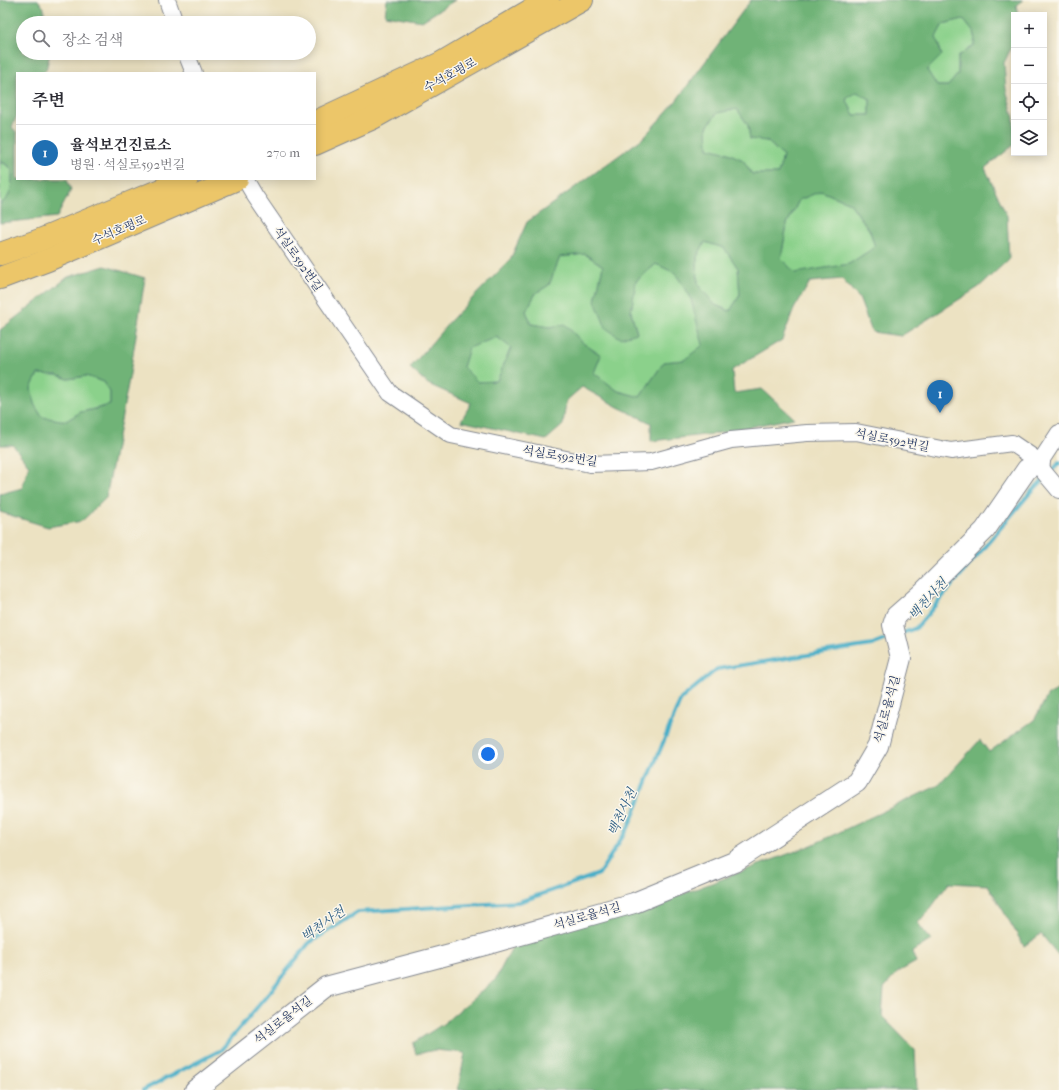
<!DOCTYPE html>
<html lang="ko">
<head>
<meta charset="utf-8">
<style>
	:root { --surface:#fff; --page:#f7f7f7; --text:#2b2b33; --muted:#7c7c81; --line:#e1e1e2; --accent:#1f6fb2 }
	body { margin:0; font-family:"IM FELL French Canon","Noto Serif KR",serif; background:var(--page); color:var(--text) }
	.controls { position:absolute; right:12px; top:12px; display:grid; overflow:hidden; border-radius:0px; box-shadow:0 2px 10px #0003 }
	.controls button { width:36px; height:36px; display:grid; place-items:center; padding:0; border:0; border-bottom:1px solid var(--line); background:var(--surface); color:var(--text); font:20px sans-serif }
	.you { position:absolute; left:488px; top:754px; width:14px; height:14px; margin:-10px; border:3px solid #fff; border-radius:50%; background:#1a73e8; box-shadow:0 0 0 6px #1a73e833 }
	.badge { display:grid; place-items:center; width:26px; height:26px; border-radius:50%; background:var(--accent); color:#fff; font-size:13px; font-weight:700 }
	.pin { position:absolute; translate:-50% -33px; filter:drop-shadow(0 1px 2px #0008) }
	.pin::after { content:''; position:absolute; top:21px; width:14px; height:12px; background:inherit; clip-path:polygon(0 0,100% 0,50% 100%) }
	.list { margin:0; padding:0; list-style:none }
	h2 { display:flex; justify-content:space-between; align-items:center; height:52px; margin:0; padding:0 16px; font-size:17px }
	h2 small { font-size:13px; font-weight:400; color:var(--muted) }
	.list li { display:grid; grid-template-columns:26px 1fr auto; gap:12px; align-items:center; box-sizing:border-box; height:56px; padding:0 16px; border-top:1px solid var(--line) }
	.list b { display:block; font-size:15px; white-space:nowrap }
	.list p { margin:0; font-size:13px; white-space:nowrap; color:var(--muted) }
	.list em { font-size:13px; font-style:normal; color:var(--muted) }
	.icon { flex:none; width:22px; height:22px; fill:none; stroke:currentColor; stroke-width:2; stroke-linecap:round; stroke-linejoin:round }
	.map { position:relative; flex:none; width:1059px; height:1090px; overflow:hidden }
	.search { position:absolute; background:var(--surface); box-shadow:0 2px 10px #0003; left:16px; top:16px; width:300px; height:44px; display:flex; align-items:center; gap:10px; box-sizing:border-box; padding:0 14px; border-radius:22px; color:var(--muted); font-size:15px }
	.panel { position:absolute; background:var(--surface); box-shadow:0 2px 10px #0003; left:16px; top:72px; width:300px; height:108px; border-radius:0px }
	.map>svg:first-child { display:block }
	.green { fill:#8bd18b; stroke:#538074 }
	.forest { fill:#70b377; stroke:#46716a; fill-rule:evenodd }
	.lines { fill:none; stroke-linecap:round; stroke-linejoin:round }
	.stream { stroke:#49afc8; stroke-width:4 }
	.minor-casing { stroke:#848890; stroke-width:18 }
	.tertiary-casing { stroke:#848890; stroke-width:22 }
	.trunk-casing { stroke:#848890; stroke-width:24 }
	.minor { stroke:#fff; stroke-width:16 }
	.tertiary { stroke:#fff; stroke-width:20 }
	.trunk { stroke:#ecc669; stroke-width:22 }
	.labels { text-anchor:middle; dominant-baseline:central; stroke-width:3; stroke-linejoin:round; paint-order:stroke }
	.street-label { font-size:12px; fill:#1b2f5e; stroke:#fbf7ec }
	.water-label { font-size:13px; font-style:italic; fill:#2b5c83; stroke:#fbf7ec }
</style>
</head>
<body>
<div class="map">
<svg width="1059" height="1090" viewBox="0 0 1059 1090">
	<rect width="100%" height="100%" fill="#fbf7ec"/>
	<filter id="ink" filterUnits="userSpaceOnUse"><feTurbulence type="fractalNoise" baseFrequency=".025" numOctaves="2"/><feDisplacementMap in="SourceGraphic" scale="8" xChannelSelector="R" yChannelSelector="G"/><feConvolveMatrix kernelMatrix="1 2 1 2 8 2 1 2 1" color-interpolation-filters="sRGB"/></filter>
	<filter id="wash" filterUnits="userSpaceOnUse"><feTurbulence type="fractalNoise" baseFrequency=".012" numOctaves="4" result="noise"/><feDisplacementMap in="SourceGraphic" scale="16" xChannelSelector="R" yChannelSelector="G"/><feGaussianBlur stdDeviation="0.9" result="paint"/><feColorMatrix in="noise" values="0 0 0 0 0 0 0 0 0 0 0 0 0 0 0 0 0 1.4 0 .05"/><feComposite in="paint" operator="in"/></filter>
	<g filter="url(#wash)">
		<rect width="100%" height="100%" fill="#ece2c2"/>
		<!-- green -->
		<g class="green">
			<path d="M 963,19 L 975,34 L 974,46 L 958,56 L 958,74 L 948,86 L 937,86 L 927,70 L 942,55 L 936,37 L 943,24 Z"/>
			<path d="M 857,92 L 870,99 L 870,115 L 854,115 L 846,99 Z"/>
			<path d="M 737,109 L 748,125 L 750,139 L 767,141 L 783,156 L 778,174 L 752,174 L 743,160 L 728,153 L 708,148 L 707,127 L 717,113 Z"/>
			<path d="M 2,162 L 12,169 C 12,183 13,197 0,204 L 0,164 Z"/>
			<path d="M 821,191 L 850,203 L 870,231 L 875,247 L 849,264 L 795,274 L 781,259 L 787,224 L 799,200 Z"/>
			<path d="M 705,242 L 724,248 L 738,268 L 740,295 L 730,311 L 715,305 L 698,285 L 697,257 Z"/>
			<path d="M 585,254 L 603,266 L 595,301 L 637,333 L 631,312 L 636,281 L 656,264 L 675,273 L 690,296 L 704,345 L 685,360 L 664,362 L 640,397 L 618,391 L 593,373 L 601,355 L 584,344 L 565,325 L 550,327 L 531,324 L 526,311 L 536,293 L 549,285 L 560,257 Z"/>
			<path d="M 497,337 L 511,347 L 497,381 L 478,382 L 463,367 L 469,347 Z"/>
			<path d="M 38,374 L 58,375 L 68,379 L 86,376 L 104,382 L 110,392 L 110,405 L 81,412 L 66,421 L 42,417 L 34,404 L 31,388 Z"/>
		</g>
		<!-- forest -->
		<g class="forest">
			<path d="M 0,0 L 38,0 L 44,8 L 44,23 L 23,23 L 23,53 L 50,53 L 46,70 L 43,73 L 17,73 L 17,115 L 12,127 L 17,133 L 17,179 L 67,179 L 71,190 L 57,217 L 0,223 L 0,204 C 13,197 12,183 12,169 L 3,162 L 0,164 Z"/>
			<path d="M 387,0 L 455,0 L 422,21 L 385,15 Z"/>
			<path d="M 751,0 L 1023,0 L 1016,5 L 1018,15 L 1014,15 L 1014,42 L 1004,63 L 1006,89 L 1014,118 L 1014,145 L 985,168 L 1007,216 L 1009,259 L 979,287 L 901,336 L 872,332 L 859,298 L 842,279 L 810,282 L 794,309 L 782,340 L 732,370 L 734,393 L 762,389 L 794,418 L 714,434 L 651,441 L 651,423 L 618,407 L 582,387 L 566,401 L 563,425 L 546,440 L 461,421 L 471,403 L 428,384 L 410,368 L 452,319 L 510,260 L 527,222 L 643,138 L 676,101 ZM 963,19 L 975,34 L 974,46 L 958,56 L 958,74 L 948,86 L 937,86 L 927,70 L 942,55 L 936,37 L 943,24 ZM 857,92 L 870,99 L 870,115 L 854,115 L 846,99 ZM 737,109 L 748,125 L 750,139 L 767,141 L 783,156 L 778,174 L 752,174 L 743,160 L 728,153 L 708,148 L 707,127 L 717,113 ZM 821,191 L 850,203 L 870,231 L 875,247 L 849,264 L 795,273 L 781,258 L 787,224 L 799,200 ZM 705,242 L 724,248 L 738,268 L 740,295 L 730,311 L 715,305 L 698,285 L 697,257 ZM 585,254 L 603,266 L 595,301 L 606,328 L 620,338 L 637,333 L 631,312 L 636,281 L 656,264 L 675,273 L 690,296 L 703,345 L 684,360 L 664,362 L 640,397 L 618,391 L 594,373 L 601,355 L 584,344 L 565,324 L 550,327 L 531,324 L 526,311 L 536,293 L 549,285 L 560,257 ZM 497,337 L 511,348 L 497,381 L 478,382 L 463,367 L 469,348 Z"/>
			<path d="M 105,266 L 145,278 L 130,374 L 106,498 L 82,521 L 48,527 L 0,512 L 0,494 L 22,488 L 29,466 L 13,445 L 0,445 L 0,330 L 68,277 ZM 38,374 L 57,375 L 68,379 L 86,376 L 104,382 L 110,392 L 110,405 L 96,409 L 81,412 L 66,421 L 42,417 L 34,404 L 31,388 Z"/>
			<path d="M 1059,689 L 1059,956 L 1041,934 L 1024,946 L 988,885 L 949,883 L 925,916 L 917,922 L 931,940 L 912,952 L 916,962 L 898,972 L 884,988 L 882,1016 L 915,1050 L 917,1090 L 458,1090 L 465,1053 L 435,1050 L 416,1054 L 413,1043 L 443,1024 L 495,980 L 517,938 L 648,907 L 812,845 L 939,785 L 980,740 L 989,752 L 1034,720 L 1048,695 Z"/>
		</g>
		<g class="lines">
			<!-- stream -->
			<g class="stream">
				<path d="M 1050,473 L 1059,463"/>
				<path d="M 900,634 L 916,628 L 1030,493 L 1045,478"/>
				<path d="M 143,1090 L 221,1050 L 265,998 L 309,943 L 358,912 L 519,902 L 599,874 L 628,828 L 681,699 L 717,669 L 872,645 L 890,638"/>
			</g>
		</g>
	</g>
	<g filter="url(#ink)">
		<g class="lines">
			<defs>
				<g id="minor">
					<path d="M 167,0 L 175,23"/>
					<path d="M 186,53 L 194,73"/>
					<path d="M 245,179 L 255,196 L 390,393 L 451,435 L 590,464 L 651,462 L 731,440 L 807,433 L 856,432 L 951,451 L 1012,443 L 1040,462"/>
					<path d="M 1040,462 L 1059,433"/>
					<path d="M 1040,462 L 1043,471 L 1059,490"/>
				</g>
				<path id="tertiary" d="M 195,1090 L 326,987 L 488,944 L 634,903 L 734,862 L 857,782 L 878,746 L 901,658 L 893,625 L 896,616 L 921,594 L 985,530 L 1027,469 L 1040,462"/>
				<g id="trunk">
					<path d="M 315,122 L 441,63 L 548,0"/>
					<path d="M 315,144 L 373,118 L 582,0"/>
					<path d="M 0,254 L 40,240 L 187,179"/>
					<path d="M 0,278 L 48,260 L 237,179"/>
				</g>
			</defs>
			<!-- minor casing -->
			<use href="#minor" class="minor-casing"/>
			<!-- tertiary casing -->
			<use href="#tertiary" class="tertiary-casing"/>
			<!-- trunk casing -->
			<use href="#trunk" class="trunk-casing"/>
			<!-- minor -->
			<use href="#minor" class="minor"/>
			<!-- tertiary -->
			<use href="#tertiary" class="tertiary"/>
			<!-- trunk -->
			<use href="#trunk" class="trunk"/>
		</g>
	</g>
	<g class="labels">
		<!-- street labels -->
		<g class="street-label">
			<text transform="translate(450 75) rotate(-29)">수석호평로</text>
			<text transform="translate(119 230) rotate(-23)">수석호평로</text>
			<text transform="translate(298 259) rotate(55)">석실로592번길</text>
			<text transform="translate(892 440) rotate(11)">석실로592번길</text>
			<text transform="translate(560 456) rotate(9)">석실로592번길</text>
			<text transform="translate(887 709) rotate(-75)">석실로율석길</text>
			<text transform="translate(587 916) rotate(-16)">석실로율석길</text>
			<text transform="translate(283 1020) rotate(-38)">석실로율석길</text>
		</g>
		<!-- water labels -->
		<g class="water-label">
			<text transform="translate(928 599) rotate(-48)">백천사천</text>
			<text transform="translate(622 812) rotate(-65)">백천사천</text>
			<text transform="translate(323 924) rotate(-35)">백천사천</text>
		</g>
	</g>
</svg>
<div class="controls">
<button>+</button>
<button>−</button>
<button><svg class="icon" aria-label="locate" viewBox="0 0 24 24"><circle cx="12" cy="12" r="6"/><path d="M12 2v4M12 18v4M2 12h4M18 12h4"/></svg></button>
<button><svg class="icon" aria-label="layers" viewBox="0 0 24 24"><path d="M12 4l9 5-9 5-9-5zM3 14l9 5 9-5"/></svg></button>
</div>
<div class="you"></div>
<div class="pin badge" style="left:940px;top:413px">1</div>
<div class="search"><svg class="icon" aria-label="search" viewBox="0 0 24 24"><circle cx="10" cy="10" r="6"/><path d="M15 15l6 6"/></svg>장소 검색</div>
<section class="panel">
<h2>주변<small></small></h2>
<ul class="list">
<li><span class="badge">1</span><div><b>율석보건진료소</b><p>병원 · 석실로592번길</p></div><em>270 m</em></li>
</ul>
</section>
</div>
</body>
</html>
